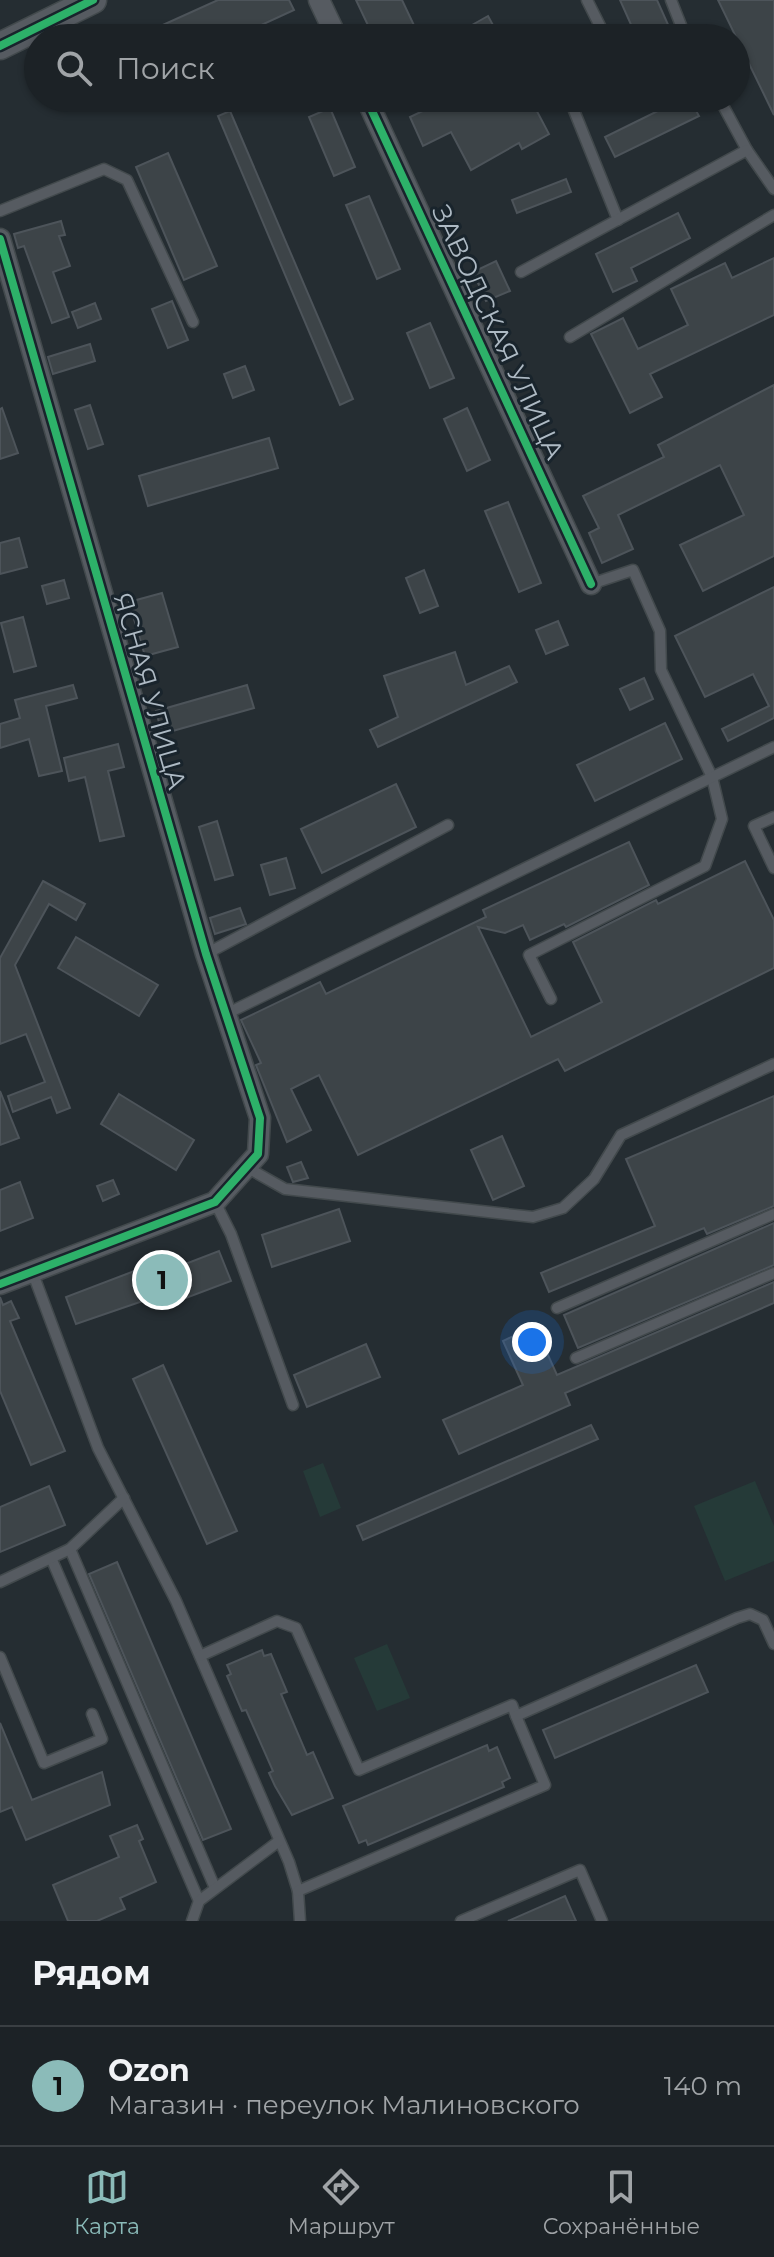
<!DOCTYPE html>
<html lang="ru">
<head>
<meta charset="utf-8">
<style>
	:root { --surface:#1c2226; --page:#292f32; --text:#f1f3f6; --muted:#a0a4a7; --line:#3a3f43; --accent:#8bbbb9 }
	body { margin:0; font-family:Montserrat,sans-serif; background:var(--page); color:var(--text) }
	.you { position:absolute; left:532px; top:1342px; width:28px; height:28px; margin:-20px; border:6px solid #fff; border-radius:50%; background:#1a73e8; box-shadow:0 0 0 12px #1a73e833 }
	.badge { display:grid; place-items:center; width:52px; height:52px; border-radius:50%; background:var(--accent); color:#111; font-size:26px; font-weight:700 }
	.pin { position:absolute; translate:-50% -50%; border:4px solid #fff; box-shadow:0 2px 8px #0006 }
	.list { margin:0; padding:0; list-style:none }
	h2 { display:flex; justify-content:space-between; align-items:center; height:104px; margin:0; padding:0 32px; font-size:34px }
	h2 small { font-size:26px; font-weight:400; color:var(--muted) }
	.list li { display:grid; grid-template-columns:52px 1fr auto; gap:24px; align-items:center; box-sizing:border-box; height:120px; padding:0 32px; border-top:2px solid var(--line) }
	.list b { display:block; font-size:30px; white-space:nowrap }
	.list p { margin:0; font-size:26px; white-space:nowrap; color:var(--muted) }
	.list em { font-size:26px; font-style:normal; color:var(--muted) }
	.icon { flex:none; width:44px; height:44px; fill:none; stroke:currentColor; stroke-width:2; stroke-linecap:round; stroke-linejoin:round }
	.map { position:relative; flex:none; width:774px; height:1921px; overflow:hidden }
	.search { position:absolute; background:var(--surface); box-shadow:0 2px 6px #0004; left:24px; right:24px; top:24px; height:88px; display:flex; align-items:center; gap:20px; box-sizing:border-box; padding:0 28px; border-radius:44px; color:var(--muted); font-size:30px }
	.sheet { height:224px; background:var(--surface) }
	nav { display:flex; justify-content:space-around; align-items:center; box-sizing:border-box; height:112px; border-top:2px solid var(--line); background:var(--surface); font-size:22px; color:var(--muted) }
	nav a { display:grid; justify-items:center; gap:4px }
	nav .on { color:var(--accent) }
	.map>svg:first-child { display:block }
	.green { fill:#253a38 }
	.building { fill:#3d4448; stroke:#4d545a; stroke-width:2 }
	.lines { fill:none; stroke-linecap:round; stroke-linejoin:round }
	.service-casing { stroke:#42494c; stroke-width:13 }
	.minor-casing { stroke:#42494c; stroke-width:23 }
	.tertiary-casing { stroke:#42494c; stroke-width:29 }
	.service { stroke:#565b61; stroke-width:10 }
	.minor { stroke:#565b61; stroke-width:20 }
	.tertiary { stroke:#565b61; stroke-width:26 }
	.cycleway-casing { stroke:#19242c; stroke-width:13 }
	.cycleway { stroke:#2db169; stroke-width:8 }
	.labels { text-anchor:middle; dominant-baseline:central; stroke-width:6; stroke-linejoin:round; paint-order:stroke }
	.street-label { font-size:26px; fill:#aebac4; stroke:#19242c }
</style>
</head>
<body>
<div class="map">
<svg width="774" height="1921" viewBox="0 0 774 1921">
	<rect width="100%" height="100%" fill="#252d32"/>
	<!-- green -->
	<g class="green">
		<path d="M 323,1463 L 341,1508 L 320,1517 L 303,1471 Z"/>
		<path d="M 755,1481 L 774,1526 L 774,1561 L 725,1581 L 694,1506 Z"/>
		<path d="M 387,1644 L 410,1698 L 377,1711 L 354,1658 Z"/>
	</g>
	<!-- building -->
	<g class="building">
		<path d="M 218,0 L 289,0 L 294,10 L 233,38 L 134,38 Z"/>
		<path d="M 356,0 L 402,0 L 420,38 L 374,38 Z"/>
		<path d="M 620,0 L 657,0 L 674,38 L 637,38 Z"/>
		<path d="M 718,0 L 774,0 L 774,115 Z"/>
		<path d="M 488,16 L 500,38 L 449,38 Z"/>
		<path d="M 450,98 L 530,98 L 549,134 L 522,149 L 519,143 L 471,170 L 451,132 L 423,146 L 410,117 Z"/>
		<path d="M 684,98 L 689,98 L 699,116 L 615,157 L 605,137 Z"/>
		<path d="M 330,108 L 355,167 L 334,176 L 309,117 Z"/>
		<path d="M 230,111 L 353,399 L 340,405 L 218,116 Z"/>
		<path d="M 168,153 L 217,266 L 184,280 L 136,167 Z"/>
		<path d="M 566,179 L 571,192 L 517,213 L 512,200 Z"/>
		<path d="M 369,196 L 400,269 L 377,279 L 346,205 Z"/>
		<path d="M 678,213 L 690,238 L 631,268 L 637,281 L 613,292 L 596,254 Z"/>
		<path d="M 61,221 L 65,235 L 59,236 L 70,266 L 53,272 L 69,317 L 52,323 L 24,246 L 18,248 L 14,234 Z"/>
		<path d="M 774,258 L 774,315 L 650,374 L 662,397 L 630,413 L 591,334 L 623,318 L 638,349 L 688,325 L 671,289 L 725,263 L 732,278 Z"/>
		<path d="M 496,261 L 510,291 L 486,301 L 473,272 Z"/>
		<path d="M 172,301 L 188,340 L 168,348 L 152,309 Z"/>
		<path d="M 95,303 L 101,319 L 78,328 L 72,312 Z"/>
		<path d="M 430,323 L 454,378 L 430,388 L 407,333 Z"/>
		<path d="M 90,344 L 95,361 L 53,374 L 48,357 Z"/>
		<path d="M 245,366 L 254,390 L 233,398 L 224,374 Z"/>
		<path d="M 774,385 L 774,556 L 703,591 L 680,545 L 744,515 L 720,465 L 618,515 L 633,549 L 602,563 L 589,533 L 599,528 L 583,496 L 664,457 L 658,445 Z"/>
		<path d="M 90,405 L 103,444 L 88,449 L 75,410 Z"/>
		<path d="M 2,408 L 18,453 L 0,459 L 0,409 Z"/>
		<path d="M 467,408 L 490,460 L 467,471 L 444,419 Z"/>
		<path d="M 269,438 L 278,468 L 148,506 L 139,476 Z"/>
		<path d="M 508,502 L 541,583 L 519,592 L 485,511 Z"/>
		<path d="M 19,538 L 27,567 L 0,574 L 0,543 Z"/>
		<path d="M 424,570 L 438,606 L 420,613 L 406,578 Z"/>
		<path d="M 64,580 L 69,598 L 47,604 L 42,586 Z"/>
		<path d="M 774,587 L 774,718 L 728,741 L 722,729 L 769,706 L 753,674 L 705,697 L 675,636 Z"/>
		<path d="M 162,593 L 178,647 L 145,656 L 129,602 Z"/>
		<path d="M 23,617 L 36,666 L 14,672 L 1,623 Z"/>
		<path d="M 558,621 L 568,645 L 546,654 L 536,630 Z"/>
		<path d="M 455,652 L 466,685 L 509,666 L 517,682 L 378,747 L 370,730 L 398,717 L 384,676 Z"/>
		<path d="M 644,678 L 653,699 L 630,710 L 620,689 Z"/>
		<path d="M 73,685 L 77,698 L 46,706 L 62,771 L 39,776 L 29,739 L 0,748 L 0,724 L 20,718 L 15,700 Z"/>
		<path d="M 247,685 L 254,708 L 162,734 L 156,711 Z"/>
		<path d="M 665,723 L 682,759 L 595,801 L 577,765 Z"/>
		<path d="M 118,744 L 124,767 L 108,771 L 124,836 L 100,841 L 85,777 L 69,781 L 64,758 Z"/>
		<path d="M 396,784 L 416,827 L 322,873 L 301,829 Z"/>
		<path d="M 217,821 L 233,875 L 215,880 L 199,827 Z"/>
		<path d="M 629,842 L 649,885 L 566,927 L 564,924 L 530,940 L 523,925 L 505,933 L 478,927 L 531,1037 L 602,1002 L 573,942 L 656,900 L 658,904 L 745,861 L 774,920 L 774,968 L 565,1071 L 558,1059 L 358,1155 L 319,1075 L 291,1089 L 311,1130 L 287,1142 L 256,1065 L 261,1063 L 241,1020 L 320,982 L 326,994 L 486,917 L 483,910 Z"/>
		<path d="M 286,858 L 295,888 L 270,895 L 261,865 Z"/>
		<path d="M 43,881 L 85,904 L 76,920 L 49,904 L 15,965 L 70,1108 L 57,1113 L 51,1097 L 13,1112 L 8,1096 L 45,1082 L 26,1034 L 0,1044 L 0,958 Z"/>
		<path d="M 240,908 L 246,924 L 215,934 L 210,918 Z"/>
		<path d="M 76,937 L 158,985 L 139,1016 L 58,968 Z"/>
		<path d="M 0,1091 L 19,1138 L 0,1145 Z"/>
		<path d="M 119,1094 L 194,1140 L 176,1170 L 101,1124 Z"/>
		<path d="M 774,1096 L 774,1206 L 707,1234 L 704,1228 L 549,1292 L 541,1273 L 655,1226 L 626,1159 Z"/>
		<path d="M 502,1136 L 524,1186 L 493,1200 L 471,1150 Z"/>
		<path d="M 301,1162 L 308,1178 L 293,1182 L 287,1167 Z"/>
		<path d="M 113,1180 L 119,1194 L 103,1201 L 97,1186 Z"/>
		<path d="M 20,1182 L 33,1218 L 0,1231 L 0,1190 Z"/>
		<path d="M 339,1209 L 350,1241 L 272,1267 L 262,1235 Z"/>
		<path d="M 774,1223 L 774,1265 L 578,1348 L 564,1315 Z"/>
		<path d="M 219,1251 L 231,1281 L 170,1304 L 166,1293 L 76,1324 L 66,1297 L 137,1270 L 141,1281 Z"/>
		<path d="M 774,1282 L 774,1303 L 565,1393 L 570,1405 L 459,1454 L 443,1420 L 523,1385 L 503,1341 L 535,1326 L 557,1375 Z"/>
		<path d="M 0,1297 L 3,1305 L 11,1301 L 19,1318 L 10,1321 L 65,1451 L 31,1465 L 0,1391 Z"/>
		<path d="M 366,1344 L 380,1377 L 307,1407 L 294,1375 Z"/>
		<path d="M 163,1365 L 237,1531 L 207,1544 L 133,1379 Z"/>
		<path d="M 591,1425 L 598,1439 L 363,1540 L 357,1526 Z"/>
		<path d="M 49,1486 L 65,1525 L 0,1552 L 0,1507 Z"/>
		<path d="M 117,1562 L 231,1829 L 203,1840 L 89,1574 Z"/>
		<path d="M 262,1650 L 264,1656 L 271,1654 L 287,1692 L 281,1694 L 307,1755 L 313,1752 L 333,1798 L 292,1815 L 275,1786 L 269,1773 L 273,1771 L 246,1710 L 242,1711 L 227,1676 L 231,1674 L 227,1665 Z"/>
		<path d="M 696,1665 L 708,1692 L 555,1758 L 543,1730 Z"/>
		<path d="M 0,1723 L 32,1800 L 102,1772 L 110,1805 L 26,1840 L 12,1807 L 0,1812 Z"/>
		<path d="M 487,1745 L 489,1751 L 497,1747 L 510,1778 L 502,1782 L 504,1787 L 368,1845 L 366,1840 L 359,1843 L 343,1806 Z"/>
		<path d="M 137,1825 L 143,1839 L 139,1841 L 156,1882 L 120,1898 L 125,1909 L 97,1921 L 68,1921 L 53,1885 L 119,1857 L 110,1836 Z"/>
		<path d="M 565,1896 L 576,1921 L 508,1921 Z"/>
	</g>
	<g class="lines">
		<defs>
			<g id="service">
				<path d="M 587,0 L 606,38"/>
				<path d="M 671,0 L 686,38"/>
				<path d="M 569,98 L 618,220"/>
				<path d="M 719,98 L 747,150 L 774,189"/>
				<path d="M 0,211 L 104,169 L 127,180 L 193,322"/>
				<path d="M 521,272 L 747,150"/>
				<path d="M 570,337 L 774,215"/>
				<path d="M 774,817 L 754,826 L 774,868"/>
				<path d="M 206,954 L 448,825"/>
				<path d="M 551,999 L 529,955 L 705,866 L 722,819 L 712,777 L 661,670 L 660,631 L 633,570 L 591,584"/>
				<path d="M 226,1014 L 774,747"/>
				<path d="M 248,1168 L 285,1189 L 533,1217 L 563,1208 L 594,1179 L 621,1135 L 774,1064"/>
				<path d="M 215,1202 L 231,1234 L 293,1405"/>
				<path d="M 32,1271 L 98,1448 L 176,1601 L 289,1862 L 298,1891 L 300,1921"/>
				<path d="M 557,1308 L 774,1214"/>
				<path d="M 576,1358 L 774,1273"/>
				<path d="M 70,1549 L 215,1888"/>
				<path d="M 52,1560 L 199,1901"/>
				<path d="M 0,1582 L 70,1549 L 124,1498"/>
				<path d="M 200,1656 L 277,1621 L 296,1628 L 359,1770 L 512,1705 L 516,1716 L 545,1785 L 298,1891"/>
				<path d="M 0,1657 L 44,1763 L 102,1739 L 92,1714"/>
				<path d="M 516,1716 L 737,1618 L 750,1614 L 763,1620 L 774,1644"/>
				<path d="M 192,1921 L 199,1901 L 279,1841"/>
				<path d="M 461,1921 L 580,1870 L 602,1921"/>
			</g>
			<g id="minor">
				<path d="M 319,0 L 337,38"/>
				<path d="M 366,98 L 591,584"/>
				<path d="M 0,239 L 206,954 L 260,1118 L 258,1154 L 215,1202 L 0,1284"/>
			</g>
			<path id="tertiary" d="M 0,46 L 93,0"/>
		</defs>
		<!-- service casing -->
		<use href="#service" class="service-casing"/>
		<!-- minor casing -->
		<use href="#minor" class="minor-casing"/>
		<!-- tertiary casing -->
		<use href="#tertiary" class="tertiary-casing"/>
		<!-- service -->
		<use href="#service" class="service"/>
		<!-- minor -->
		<use href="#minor" class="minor"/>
		<!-- tertiary -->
		<use href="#tertiary" class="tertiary"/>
		<defs>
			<g id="cycleway">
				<path d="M 0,46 L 93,0"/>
				<path d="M 366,98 L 591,584"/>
				<path d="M 0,239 L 206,954 L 260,1118 L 258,1154 L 215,1202 L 0,1284"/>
			</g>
		</defs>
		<!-- cycleway casing -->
		<use href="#cycleway" class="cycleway-casing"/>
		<!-- cycleway -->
		<use href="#cycleway" class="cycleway"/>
	</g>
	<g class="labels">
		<!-- street labels -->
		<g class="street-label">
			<text transform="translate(498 332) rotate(65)">ЗАВОДСКАЯ УЛИЦА</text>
			<text transform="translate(150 691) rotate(74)">ЯСНАЯ УЛИЦА</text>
		</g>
	</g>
</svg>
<div class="you"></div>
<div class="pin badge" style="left:162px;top:1280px">1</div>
<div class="search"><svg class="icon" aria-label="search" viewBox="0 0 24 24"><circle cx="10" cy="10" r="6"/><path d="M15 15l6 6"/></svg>Поиск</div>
</div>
<section class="sheet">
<h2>Рядом<small></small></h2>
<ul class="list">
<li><span class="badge">1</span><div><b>Ozon</b><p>Магазин · переулок Малиновского</p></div><em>140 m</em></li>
</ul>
</section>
<nav>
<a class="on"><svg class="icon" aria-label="map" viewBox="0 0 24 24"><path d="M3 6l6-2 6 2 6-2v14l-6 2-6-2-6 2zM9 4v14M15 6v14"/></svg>Карта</a>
<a><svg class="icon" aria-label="directions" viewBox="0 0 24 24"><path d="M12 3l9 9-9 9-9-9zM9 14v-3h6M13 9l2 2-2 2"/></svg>Маршрут</a>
<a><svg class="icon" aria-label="saved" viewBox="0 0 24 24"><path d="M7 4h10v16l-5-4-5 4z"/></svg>Сохранённые</a>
</nav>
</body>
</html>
